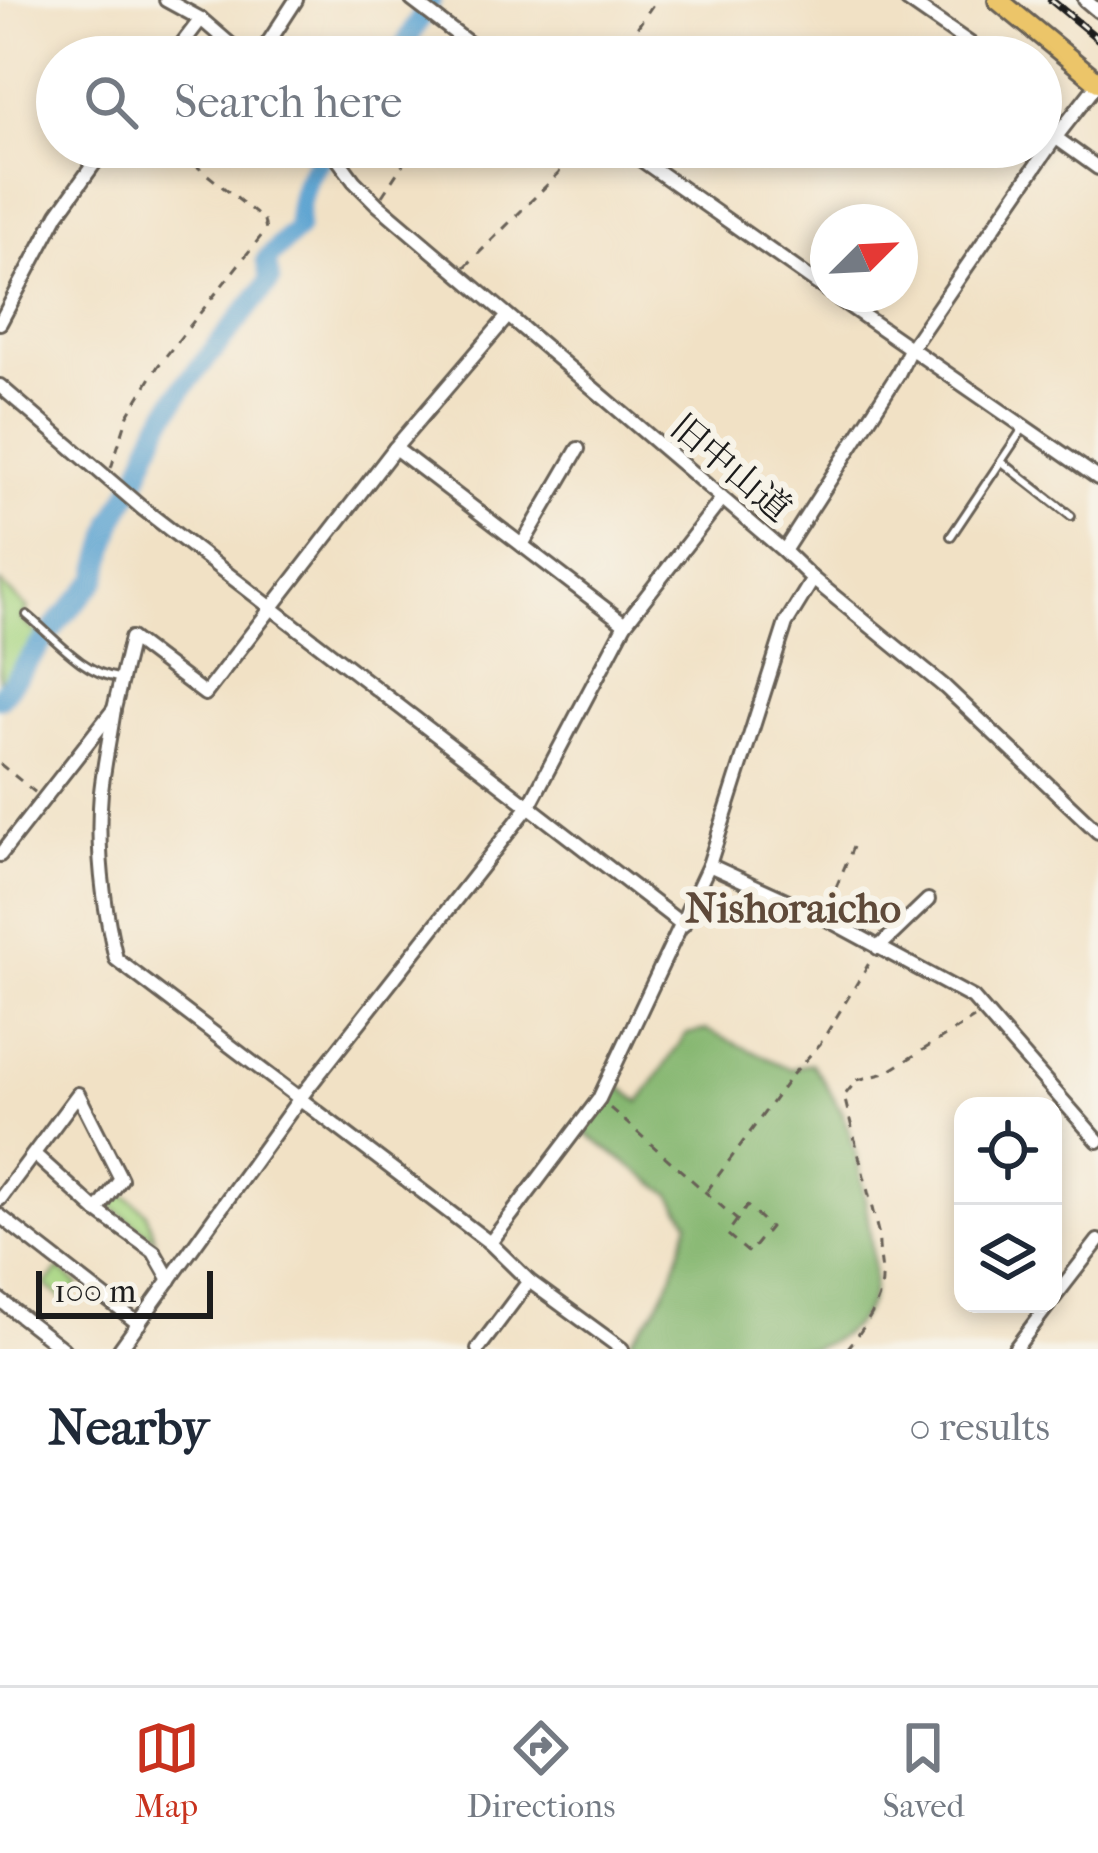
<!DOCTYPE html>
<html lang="en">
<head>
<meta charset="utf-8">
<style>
	:root { --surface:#fff; --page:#f6f6f7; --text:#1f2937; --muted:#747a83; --line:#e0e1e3; --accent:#c8321e }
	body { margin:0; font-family:"IM FELL French Canon","Noto Serif JP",serif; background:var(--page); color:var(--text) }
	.controls { position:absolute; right:36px; bottom:36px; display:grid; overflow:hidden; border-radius:24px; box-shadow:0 6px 18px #0003 }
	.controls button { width:108px; height:108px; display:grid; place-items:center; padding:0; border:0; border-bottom:3px solid var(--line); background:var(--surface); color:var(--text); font:60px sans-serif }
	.compass { position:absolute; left:810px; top:204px; width:108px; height:108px; border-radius:50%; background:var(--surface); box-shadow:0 6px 18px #0003; rotate:66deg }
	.scale { position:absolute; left:36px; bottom:30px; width:177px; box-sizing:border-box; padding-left:12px; border:6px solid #1c1c1c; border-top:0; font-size:33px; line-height:42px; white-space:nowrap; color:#1c1c1c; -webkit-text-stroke:9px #f7f3e8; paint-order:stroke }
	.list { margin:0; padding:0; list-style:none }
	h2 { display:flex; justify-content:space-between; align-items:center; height:156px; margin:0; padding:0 48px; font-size:51px }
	h2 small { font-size:39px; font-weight:400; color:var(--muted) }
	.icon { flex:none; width:66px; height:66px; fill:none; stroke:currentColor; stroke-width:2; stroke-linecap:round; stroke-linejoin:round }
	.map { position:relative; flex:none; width:1098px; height:1349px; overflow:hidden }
	.search { position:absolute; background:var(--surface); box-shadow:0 6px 18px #0003; left:36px; right:36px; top:36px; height:132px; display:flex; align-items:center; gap:30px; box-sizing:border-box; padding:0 42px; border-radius:66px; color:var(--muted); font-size:45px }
	.sheet { height:336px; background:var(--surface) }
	nav { display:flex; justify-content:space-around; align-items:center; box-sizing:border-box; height:168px; border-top:3px solid var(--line); background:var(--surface); font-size:33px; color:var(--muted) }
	nav a { display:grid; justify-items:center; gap:6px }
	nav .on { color:var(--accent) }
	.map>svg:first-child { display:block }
	.green { fill:#a8d683; stroke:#627950; stroke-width:3 }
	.forest { fill:#86b771; stroke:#516a46; stroke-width:3 }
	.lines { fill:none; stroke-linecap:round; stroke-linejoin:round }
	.river { stroke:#59a1d0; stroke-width:21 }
	.service-casing { stroke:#676157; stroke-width:12 }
	.minor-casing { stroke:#676157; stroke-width:18 }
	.trunk-casing { stroke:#676157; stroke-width:24 }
	.path { stroke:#676157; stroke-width:3; stroke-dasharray:9 9; stroke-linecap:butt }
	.service { stroke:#fff; stroke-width:6 }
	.minor { stroke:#fff; stroke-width:12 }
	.trunk { stroke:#ecc569; stroke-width:18 }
	.rail-casing { stroke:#1c1c1c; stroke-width:8 }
	.rail { stroke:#f7f3e8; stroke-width:3; stroke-dasharray:9; stroke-linecap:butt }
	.labels { text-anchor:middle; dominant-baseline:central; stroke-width:12; stroke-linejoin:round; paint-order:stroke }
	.street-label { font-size:36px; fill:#1c1c1c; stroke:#f7f3e8 }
	.quarter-label { font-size:42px; font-weight:bold; fill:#5e4939; stroke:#f7f3e8 }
</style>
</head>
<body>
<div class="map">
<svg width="1098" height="1349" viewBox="0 0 1098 1349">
	<rect width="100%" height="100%" fill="#f7f3e8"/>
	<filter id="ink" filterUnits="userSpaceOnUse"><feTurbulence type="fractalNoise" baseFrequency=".00833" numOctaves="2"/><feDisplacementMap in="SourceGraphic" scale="24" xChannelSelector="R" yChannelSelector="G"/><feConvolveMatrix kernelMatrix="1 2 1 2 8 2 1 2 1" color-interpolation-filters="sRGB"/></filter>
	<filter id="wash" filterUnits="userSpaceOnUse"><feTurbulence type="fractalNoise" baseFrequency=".004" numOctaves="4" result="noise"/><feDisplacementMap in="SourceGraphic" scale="48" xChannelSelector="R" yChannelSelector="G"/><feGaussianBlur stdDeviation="2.7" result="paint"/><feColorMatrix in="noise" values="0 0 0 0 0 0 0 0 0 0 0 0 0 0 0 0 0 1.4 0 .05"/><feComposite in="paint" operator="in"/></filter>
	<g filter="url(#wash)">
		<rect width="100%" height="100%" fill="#f1e1c5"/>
		<!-- green -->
		<g class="green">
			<path d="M 0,583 L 28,609 L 21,619 L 40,636 L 2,686 L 0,684 Z"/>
			<path d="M 120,1191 L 146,1212 L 155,1239 L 109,1205 Z"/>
			<path d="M 59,1269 L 79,1285 L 66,1302 L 45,1285 Z"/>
		</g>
		<!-- forest -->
		<path class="forest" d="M 706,1030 L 791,1069 L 811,1063 C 826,1083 839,1104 848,1128 C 859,1154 879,1269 872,1295 C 864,1325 838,1340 811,1349 L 642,1349 L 630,1340 L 655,1310 L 672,1276 L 689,1222 L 671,1195 L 582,1131 L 614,1082 L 640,1102 L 686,1034 Z"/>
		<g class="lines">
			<!-- river -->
			<g class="river">
				<path d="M 398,57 L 431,0"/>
				<path d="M 0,698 L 59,621 L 97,579 L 114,520 L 137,479 L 157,429 L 185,385 L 270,281 L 266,260 L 298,228 C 298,195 307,170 332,147"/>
			</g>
		</g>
	</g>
	<g filter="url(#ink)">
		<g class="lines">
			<defs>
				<g id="service">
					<path d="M 1002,462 L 1071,516"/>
					<path d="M 951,536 L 1022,430"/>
					<path d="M 27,615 C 54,637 82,673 118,678"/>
				</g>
				<g id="minor">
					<path d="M 166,0 L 201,19 L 245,57"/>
					<path d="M 412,0 L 487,57"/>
					<path d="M 907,0 L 982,52 L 980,57"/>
					<path d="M 1085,0 L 1098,11"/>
					<path d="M 172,57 L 201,19"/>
					<path d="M 259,57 L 296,0"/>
					<path d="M 1041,127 L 1098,168"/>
					<path d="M 329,147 L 354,181 L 377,204 L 784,551 L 813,579 L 945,687 L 1098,832"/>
					<path d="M 623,147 L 828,291"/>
					<path d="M 832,294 L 1098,478"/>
					<path d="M 0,323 L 58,214 L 106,147"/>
					<path d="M 0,386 L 142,508 L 683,925"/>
					<path d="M 395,448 L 625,624"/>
					<path d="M 522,545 L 578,449"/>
					<path d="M 784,551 L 898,374 L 910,349 L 1055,138 L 1098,83"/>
					<path d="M 114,709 C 110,737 104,764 101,792 C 96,849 103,904 116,959 L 490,1243 L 529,1281 L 622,1349"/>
					<path d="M 0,855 L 114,709 L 131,638 L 205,694 L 395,448 L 508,316"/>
					<path d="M 709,865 L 823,917 L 973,998 L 1098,1141"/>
					<path d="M 878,948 L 928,900"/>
					<path d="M 34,1154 L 97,1211 L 154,1252 L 170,1280"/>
					<path d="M 0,1199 L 78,1094 L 121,1179 L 97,1211"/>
					<path d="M 0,1216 L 139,1324"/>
					<path d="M 490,1243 L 599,1099 L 709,865 L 786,623 L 813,579"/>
					<path d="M 1053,1299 L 1098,1241"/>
					<path d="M 0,1300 L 63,1349"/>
					<path d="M 120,1349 L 300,1098 L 529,806 L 625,624 L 721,500"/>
					<path d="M 478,1349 L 529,1281"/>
					<path d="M 1015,1349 L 1049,1304"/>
				</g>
				<path id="trunk" d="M 998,0 L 1098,82"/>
			</defs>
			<!-- service casing -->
			<use href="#service" class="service-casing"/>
			<!-- minor casing -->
			<use href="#minor" class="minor-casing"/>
			<!-- trunk casing -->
			<use href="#trunk" class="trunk-casing"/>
			<!-- path -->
			<g class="path">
				<path d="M 617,57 L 656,0"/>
				<path d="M 382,196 L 414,147"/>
				<path d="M 465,267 L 559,173 L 567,147"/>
				<path d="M 111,468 L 128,415 L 158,366 L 266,230 L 264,220 L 179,152 L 183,147"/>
				<path d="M 0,764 L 36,793"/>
				<path d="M 829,904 L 853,847"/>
				<path d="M 610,1108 L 737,1220 L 747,1206 L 770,1227 L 749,1253 L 727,1234 L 737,1220"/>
				<path d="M 707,1191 L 792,1075 L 820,1044 L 871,960"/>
				<path d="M 847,1349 C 862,1331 883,1302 882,1277 C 882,1263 878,1251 879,1236 L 844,1096 L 857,1080 L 886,1073 L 974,1018"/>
			</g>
			<!-- service -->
			<use href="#service" class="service"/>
			<!-- minor -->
			<use href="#minor" class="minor"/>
			<!-- trunk -->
			<use href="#trunk" class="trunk"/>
			<defs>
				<path id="rail" d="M 1051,0 L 1098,39"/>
			</defs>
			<!-- rail casing -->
			<use href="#rail" class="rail-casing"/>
			<!-- rail -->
			<use href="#rail" class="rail"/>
		</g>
	</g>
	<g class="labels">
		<!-- street labels -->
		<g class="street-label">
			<text transform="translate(731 468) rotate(40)">旧中山道</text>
		</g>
		<!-- quarter labels -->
		<g class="quarter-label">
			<text x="793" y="908">Nishoraicho</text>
		</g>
	</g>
</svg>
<div class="controls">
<button><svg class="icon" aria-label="locate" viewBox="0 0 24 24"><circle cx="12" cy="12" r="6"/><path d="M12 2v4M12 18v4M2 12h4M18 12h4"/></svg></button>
<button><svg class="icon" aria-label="layers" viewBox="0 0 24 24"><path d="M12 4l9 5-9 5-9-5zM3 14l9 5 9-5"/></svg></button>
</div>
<svg class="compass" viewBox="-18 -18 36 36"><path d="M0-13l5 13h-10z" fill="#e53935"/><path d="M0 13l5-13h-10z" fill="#747a83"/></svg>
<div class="scale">100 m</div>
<div class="search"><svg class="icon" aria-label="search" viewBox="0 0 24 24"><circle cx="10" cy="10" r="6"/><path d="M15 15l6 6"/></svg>Search here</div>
</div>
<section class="sheet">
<h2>Nearby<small>0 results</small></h2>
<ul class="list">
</ul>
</section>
<nav>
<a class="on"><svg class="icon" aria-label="map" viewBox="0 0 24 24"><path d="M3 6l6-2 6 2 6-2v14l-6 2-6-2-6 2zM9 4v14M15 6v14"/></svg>Map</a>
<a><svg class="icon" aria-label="directions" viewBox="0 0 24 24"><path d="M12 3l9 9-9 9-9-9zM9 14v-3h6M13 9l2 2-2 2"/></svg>Directions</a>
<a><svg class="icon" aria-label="saved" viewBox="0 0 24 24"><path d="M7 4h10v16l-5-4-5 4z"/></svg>Saved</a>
</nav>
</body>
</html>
